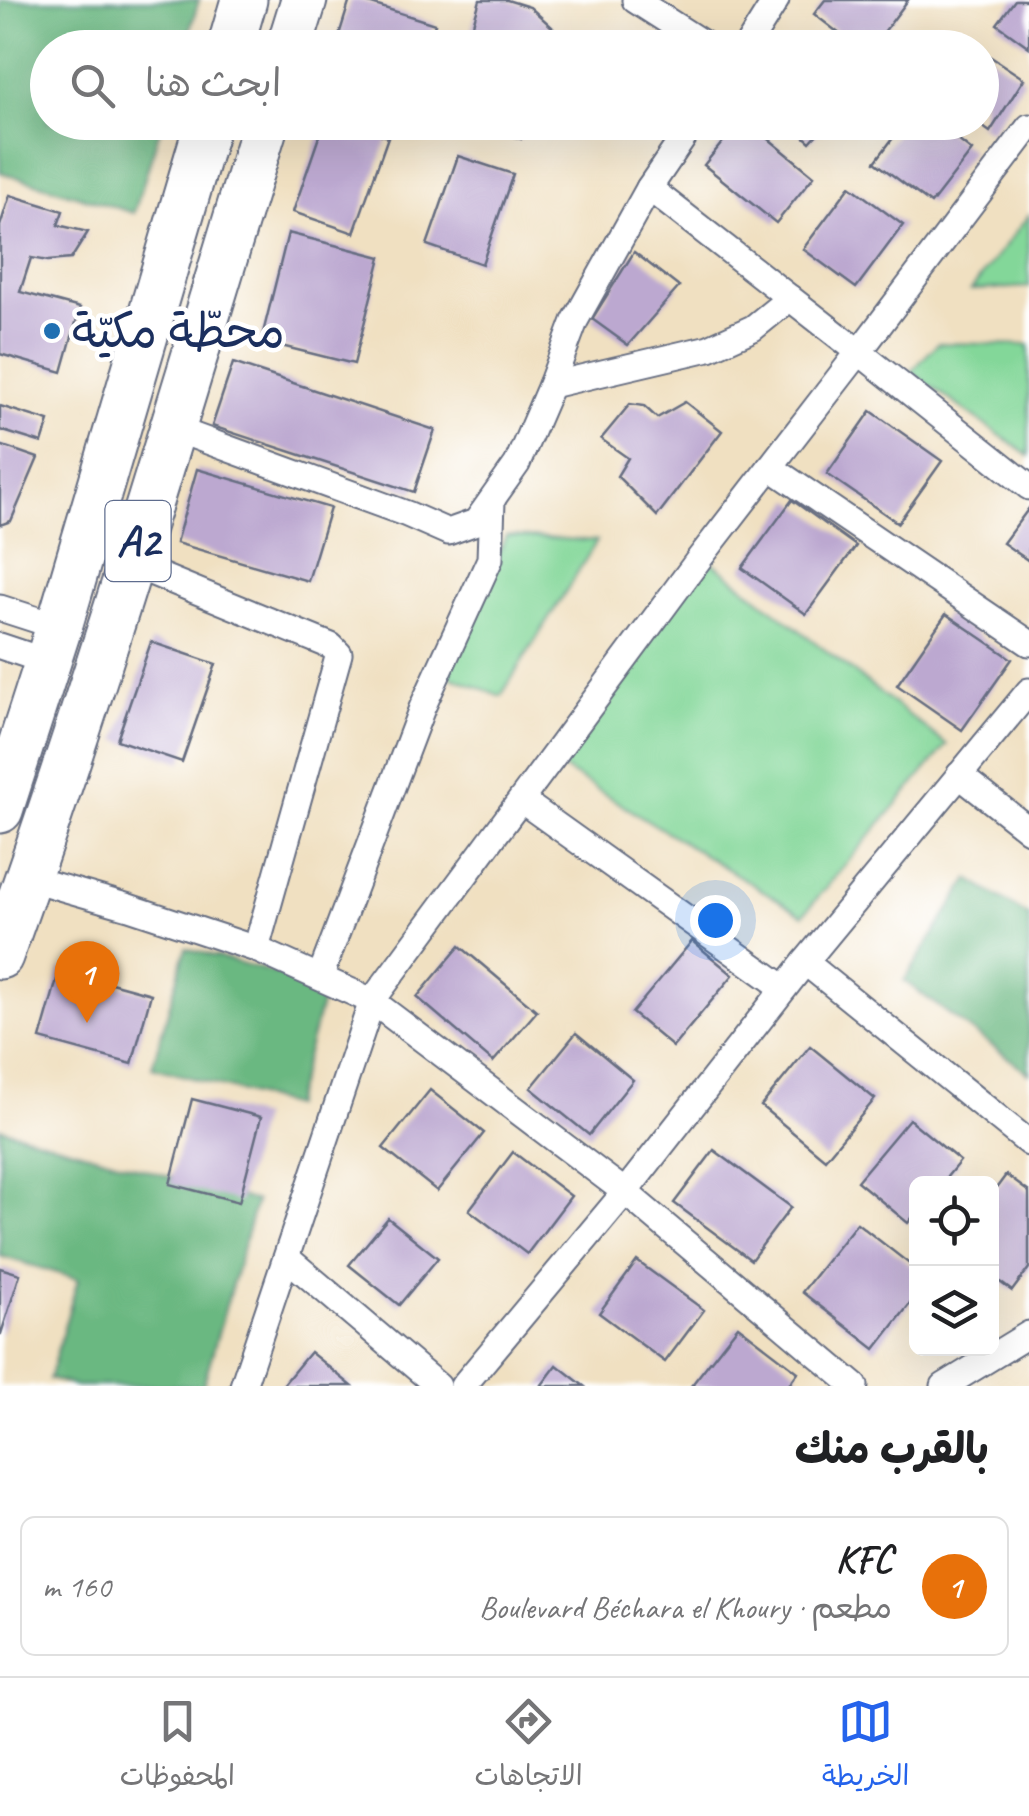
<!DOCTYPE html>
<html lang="ar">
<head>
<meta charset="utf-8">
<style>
	:root { --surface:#fff; --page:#f2f2f2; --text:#202124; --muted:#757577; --line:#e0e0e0; --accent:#2563eb }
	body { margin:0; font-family:Caveat,"Playpen Sans Arabic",sans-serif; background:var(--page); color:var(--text); direction:rtl }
	.controls { position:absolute; right:30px; bottom:30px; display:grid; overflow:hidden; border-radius:15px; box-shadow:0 10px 40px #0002 }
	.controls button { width:90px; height:90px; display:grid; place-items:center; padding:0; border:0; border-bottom:2px solid var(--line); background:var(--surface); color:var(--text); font:50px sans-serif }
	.you { position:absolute; left:715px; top:920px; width:35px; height:35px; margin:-25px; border:8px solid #fff; border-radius:50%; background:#1a73e8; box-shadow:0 0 0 15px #1a73e833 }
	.badge { display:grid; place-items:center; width:65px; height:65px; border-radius:50%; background:var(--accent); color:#fff; font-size:32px; font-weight:700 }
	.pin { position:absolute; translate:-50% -82px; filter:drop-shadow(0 2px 5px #0008) }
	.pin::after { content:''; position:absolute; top:52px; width:35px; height:30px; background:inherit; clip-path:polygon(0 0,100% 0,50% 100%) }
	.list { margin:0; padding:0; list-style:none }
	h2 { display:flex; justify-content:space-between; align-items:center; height:130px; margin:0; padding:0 40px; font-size:42px }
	h2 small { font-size:32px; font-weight:400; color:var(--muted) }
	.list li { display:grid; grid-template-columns:65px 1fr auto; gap:30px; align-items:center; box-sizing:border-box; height:140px; margin:0 20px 20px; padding:0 20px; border:2px solid var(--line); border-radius:15px }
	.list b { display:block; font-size:38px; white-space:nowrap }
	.list p { margin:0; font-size:32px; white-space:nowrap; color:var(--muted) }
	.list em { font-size:32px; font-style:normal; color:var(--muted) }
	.icon { flex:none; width:55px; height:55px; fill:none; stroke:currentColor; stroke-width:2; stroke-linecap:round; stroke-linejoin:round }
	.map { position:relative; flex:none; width:1029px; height:1386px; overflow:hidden; direction:ltr }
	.search { position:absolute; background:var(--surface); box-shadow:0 10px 40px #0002; left:30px; right:30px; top:30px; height:110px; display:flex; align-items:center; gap:25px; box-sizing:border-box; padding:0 35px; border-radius:55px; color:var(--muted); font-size:38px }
	.sheet { height:290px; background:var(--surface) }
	nav { display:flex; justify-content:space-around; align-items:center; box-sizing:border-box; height:140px; border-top:2px solid var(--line); background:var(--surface); font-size:28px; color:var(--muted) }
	nav a { display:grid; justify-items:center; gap:5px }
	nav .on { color:var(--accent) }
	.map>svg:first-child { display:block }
	.green { fill:#83d799; stroke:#4f837c; stroke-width:2.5 }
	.forest { fill:#6ab881; stroke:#427470; stroke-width:2.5 }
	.building { fill:#bca8d0 }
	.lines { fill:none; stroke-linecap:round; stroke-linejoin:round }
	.street-casing { stroke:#666d81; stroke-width:29 }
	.highway-casing { stroke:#666d81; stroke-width:49 }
	.street { stroke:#fff; stroke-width:25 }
	.highway { stroke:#fff; stroke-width:45 }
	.poi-dot { fill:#1f6fb2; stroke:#fff; stroke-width:4 }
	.labels { text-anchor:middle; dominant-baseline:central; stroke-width:9; stroke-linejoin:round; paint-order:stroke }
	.shield { fill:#fff; stroke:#5f6d8e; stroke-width:2.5 }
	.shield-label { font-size:45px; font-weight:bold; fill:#1b2f5e }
	.poi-label { font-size:48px; fill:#1b2f5e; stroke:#fff; text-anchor:start }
</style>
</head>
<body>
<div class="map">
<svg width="1029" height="1386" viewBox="0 0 1029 1386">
	<rect width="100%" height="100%" fill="#fff"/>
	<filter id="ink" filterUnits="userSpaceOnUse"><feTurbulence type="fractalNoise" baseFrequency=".01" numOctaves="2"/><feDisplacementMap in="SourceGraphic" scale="20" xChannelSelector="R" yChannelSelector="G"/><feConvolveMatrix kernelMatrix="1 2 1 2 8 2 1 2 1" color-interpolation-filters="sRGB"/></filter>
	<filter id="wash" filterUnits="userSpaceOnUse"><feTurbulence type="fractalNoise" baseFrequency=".0048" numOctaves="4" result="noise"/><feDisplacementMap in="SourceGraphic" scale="40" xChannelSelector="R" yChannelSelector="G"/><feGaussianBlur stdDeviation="2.25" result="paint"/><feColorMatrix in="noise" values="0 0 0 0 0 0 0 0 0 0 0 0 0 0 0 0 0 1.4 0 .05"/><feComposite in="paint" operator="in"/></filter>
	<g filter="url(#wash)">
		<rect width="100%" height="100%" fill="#f0e0c1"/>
		<!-- green -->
		<g class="green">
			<path d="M 1029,215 L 1029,287 L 971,290 Z"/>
			<path d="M 938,343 L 1029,345 L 1029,456 L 911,372 Z"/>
			<path d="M 506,536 L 597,541 L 501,696 L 447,675 Z"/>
			<path d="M 702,554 L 947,745 L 803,915 L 547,759 Z"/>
		</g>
		<!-- forest -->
		<g class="forest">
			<path d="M 0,0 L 199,0 L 185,47 L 48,48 L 48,122 L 162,123 L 134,213 L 0,172 Z"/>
			<path d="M 969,879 L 1029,916 L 1029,1073 L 904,981 Z"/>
			<path d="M 186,948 L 326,987 L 292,1106 L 152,1067 Z"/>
			<path d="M 0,1128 L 256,1201 L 203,1386 L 75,1386 L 49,1379 L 78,1279 L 0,1256 Z"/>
		</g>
		<g id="blocks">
			<!-- building -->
			<g class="building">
				<path d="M 350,0 L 359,0 L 435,24 L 427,48 L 335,48 Z"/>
				<path d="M 480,0 L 507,0 L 530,7 L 553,28 L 547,48 L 466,48 Z"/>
				<path d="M 825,0 L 908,0 L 872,48 L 858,48 L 814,14 Z"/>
				<path d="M 1015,0 L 1029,0 L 1029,47 L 997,24 Z"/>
				<path d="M 982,51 L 1024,79 L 990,132 L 976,122 L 982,122 Z"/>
				<path d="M 324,122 L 346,122 L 388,137 L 354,233 L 293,212 Z"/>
				<path d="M 460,122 L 525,122 L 521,139 Z"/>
				<path d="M 739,122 L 748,122 L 814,176 L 776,223 L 704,165 Z"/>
				<path d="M 788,122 L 828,122 L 810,142 Z"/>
				<path d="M 905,122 L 935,122 L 972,151 L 931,204 L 875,162 Z"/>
				<path d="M 458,156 L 513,174 L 482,264 L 427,245 Z"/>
				<path d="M 850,186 L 903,225 L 856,288 L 803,249 Z"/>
				<path d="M 10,195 L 63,211 L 58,225 L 88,232 L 71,259 L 48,261 L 31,258 L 20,292 L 80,308 L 62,372 L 0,354 L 0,226 Z"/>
				<path d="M 288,233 L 381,257 L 354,364 L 261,341 Z"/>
				<path d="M 634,252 L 679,287 L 628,345 L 592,319 Z"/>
				<path d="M 233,363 L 435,430 L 414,492 L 212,426 Z"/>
				<path d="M 685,402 L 722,431 L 657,516 L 617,476 L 628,458 L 601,439 L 630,404 L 644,406 L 657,418 Z"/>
				<path d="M 0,406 L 49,421 L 42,443 L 0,430 Z"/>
				<path d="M 871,411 L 942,461 L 898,523 L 827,474 Z"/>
				<path d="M 0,445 L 38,458 L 11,521 L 0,525 Z"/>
				<path d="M 197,469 L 330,508 L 308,581 L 176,543 Z"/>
				<path d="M 792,500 L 856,546 L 806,614 L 742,568 Z"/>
				<path d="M 1029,508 L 1029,561 L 1003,543 Z"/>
				<path d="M 946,614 L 1012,659 L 962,730 L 897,685 Z"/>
				<path d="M 151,642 L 216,664 L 182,762 L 117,740 Z"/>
				<path d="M 692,941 L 733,975 L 673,1047 L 632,1013 Z"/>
				<path d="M 460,946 L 537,1011 L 493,1062 L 417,997 Z"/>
				<path d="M 60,969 L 151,994 L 132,1064 L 40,1039 Z"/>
				<path d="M 576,1033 L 633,1080 L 589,1135 L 531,1088 Z"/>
				<path d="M 810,1046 L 875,1099 L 825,1159 L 761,1106 Z"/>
				<path d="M 430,1090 L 484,1133 L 437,1191 L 383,1148 Z"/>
				<path d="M 192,1099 L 261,1117 L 239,1202 L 170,1184 Z"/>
				<path d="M 909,1119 L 960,1161 L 941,1184 L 916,1184 L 916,1213 L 908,1223 L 857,1181 Z"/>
				<path d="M 714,1150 L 791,1207 L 751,1260 L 674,1203 Z"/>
				<path d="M 513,1152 L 571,1196 L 527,1254 L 469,1210 Z"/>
				<path d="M 1006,1175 L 1029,1192 L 1029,1268 L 1012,1291 L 992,1276 L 992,1194 Z"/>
				<path d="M 388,1218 L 438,1258 L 399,1305 L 349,1265 Z"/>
				<path d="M 857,1223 L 916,1269 L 916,1296 L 875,1349 L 802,1292 Z"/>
				<path d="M 637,1261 L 704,1310 L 665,1362 L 599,1313 Z"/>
				<path d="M 0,1268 L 20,1274 L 1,1334 L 0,1334 Z"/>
				<path d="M 738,1326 L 798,1372 L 788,1386 L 691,1386 Z"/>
				<path d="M 310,1352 L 352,1386 L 282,1386 Z"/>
				<path d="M 557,1365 L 584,1386 L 541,1386 Z"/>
			</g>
		</g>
	</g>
	<g filter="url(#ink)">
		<use href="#blocks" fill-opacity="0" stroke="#666d81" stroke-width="2.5"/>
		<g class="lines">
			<defs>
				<g id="street">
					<path d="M 635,0 L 710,48"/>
					<path d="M 746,48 L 776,0"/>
					<path d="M 1029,127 L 859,352 L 1029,487"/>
					<path d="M 551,385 L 709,348 L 753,328 L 790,298"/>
					<path d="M 172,428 L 407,514 L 448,532 L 476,522 L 517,464 L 551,385 L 575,321 L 649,188 L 694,122"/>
					<path d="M 770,467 L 1029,643"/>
					<path d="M 131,564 L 331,646 L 339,654 L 256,949"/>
					<path d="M 0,608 L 59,627"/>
					<path d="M 0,646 L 48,662"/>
					<path d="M 959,775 L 1029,830"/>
					<path d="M 521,800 L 784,988"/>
					<path d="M 28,878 L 129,907 L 256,949 L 372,1001 L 625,1192 L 855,1386"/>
					<path d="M 805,962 L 1029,1143"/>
					<path d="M 320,977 L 422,708 L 490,559 L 492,501"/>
					<path d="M 287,1258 L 438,1386"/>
					<path d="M 243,1386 L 372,1001 L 699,559 L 859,352 L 649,188"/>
					<path d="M 463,1386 L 625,1192 L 805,962 L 1029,691"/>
					<path d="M 944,1386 L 1029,1334"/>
				</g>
				<g id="highway">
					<path d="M 230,48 L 244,0"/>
					<path d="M 289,48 L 304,0"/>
					<path d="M 0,810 L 59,627 L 208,122"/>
					<path d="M 0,956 C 99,682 180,401 266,122"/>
				</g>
			</defs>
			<!-- street casing -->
			<use href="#street" class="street-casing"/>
			<!-- highway casing -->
			<use href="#highway" class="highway-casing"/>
			<!-- street -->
			<use href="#street" class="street"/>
			<!-- highway -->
			<use href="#highway" class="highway"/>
		</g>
	</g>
	<!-- markers -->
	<circle class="poi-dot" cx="52" cy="331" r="10"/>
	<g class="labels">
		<!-- shield labels -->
		<rect class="shield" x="105.5" y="501" width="65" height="80" rx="8"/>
		<g class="shield-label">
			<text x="138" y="541">A2</text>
		</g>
		<!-- poi labels -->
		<g class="poi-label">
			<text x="72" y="331">محطّة مكيّة</text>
		</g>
	</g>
</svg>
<div class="controls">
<button><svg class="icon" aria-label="locate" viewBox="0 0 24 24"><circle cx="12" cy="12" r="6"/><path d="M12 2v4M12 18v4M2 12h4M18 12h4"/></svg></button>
<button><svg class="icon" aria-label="layers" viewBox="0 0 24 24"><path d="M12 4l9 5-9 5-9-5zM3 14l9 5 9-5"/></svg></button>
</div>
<div class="you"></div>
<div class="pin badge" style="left:87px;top:1023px;background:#e8710a">1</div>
<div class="search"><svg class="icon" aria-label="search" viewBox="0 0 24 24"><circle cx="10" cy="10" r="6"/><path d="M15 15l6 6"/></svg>ابحث هنا</div>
</div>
<section class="sheet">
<h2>بالقرب منك<small></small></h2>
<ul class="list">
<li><span class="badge" style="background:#e8710a">1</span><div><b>KFC</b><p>مطعم · Boulevard Béchara el Khoury</p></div><em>160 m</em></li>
</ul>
</section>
<nav>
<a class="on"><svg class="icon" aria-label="map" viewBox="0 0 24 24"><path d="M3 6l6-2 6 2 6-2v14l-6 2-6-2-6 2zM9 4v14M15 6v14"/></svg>الخريطة</a>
<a><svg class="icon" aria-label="directions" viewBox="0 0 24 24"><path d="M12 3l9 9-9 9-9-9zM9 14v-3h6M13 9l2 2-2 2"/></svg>الاتجاهات</a>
<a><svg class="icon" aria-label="saved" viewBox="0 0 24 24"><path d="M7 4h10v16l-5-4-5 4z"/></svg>المحفوظات</a>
</nav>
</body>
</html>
